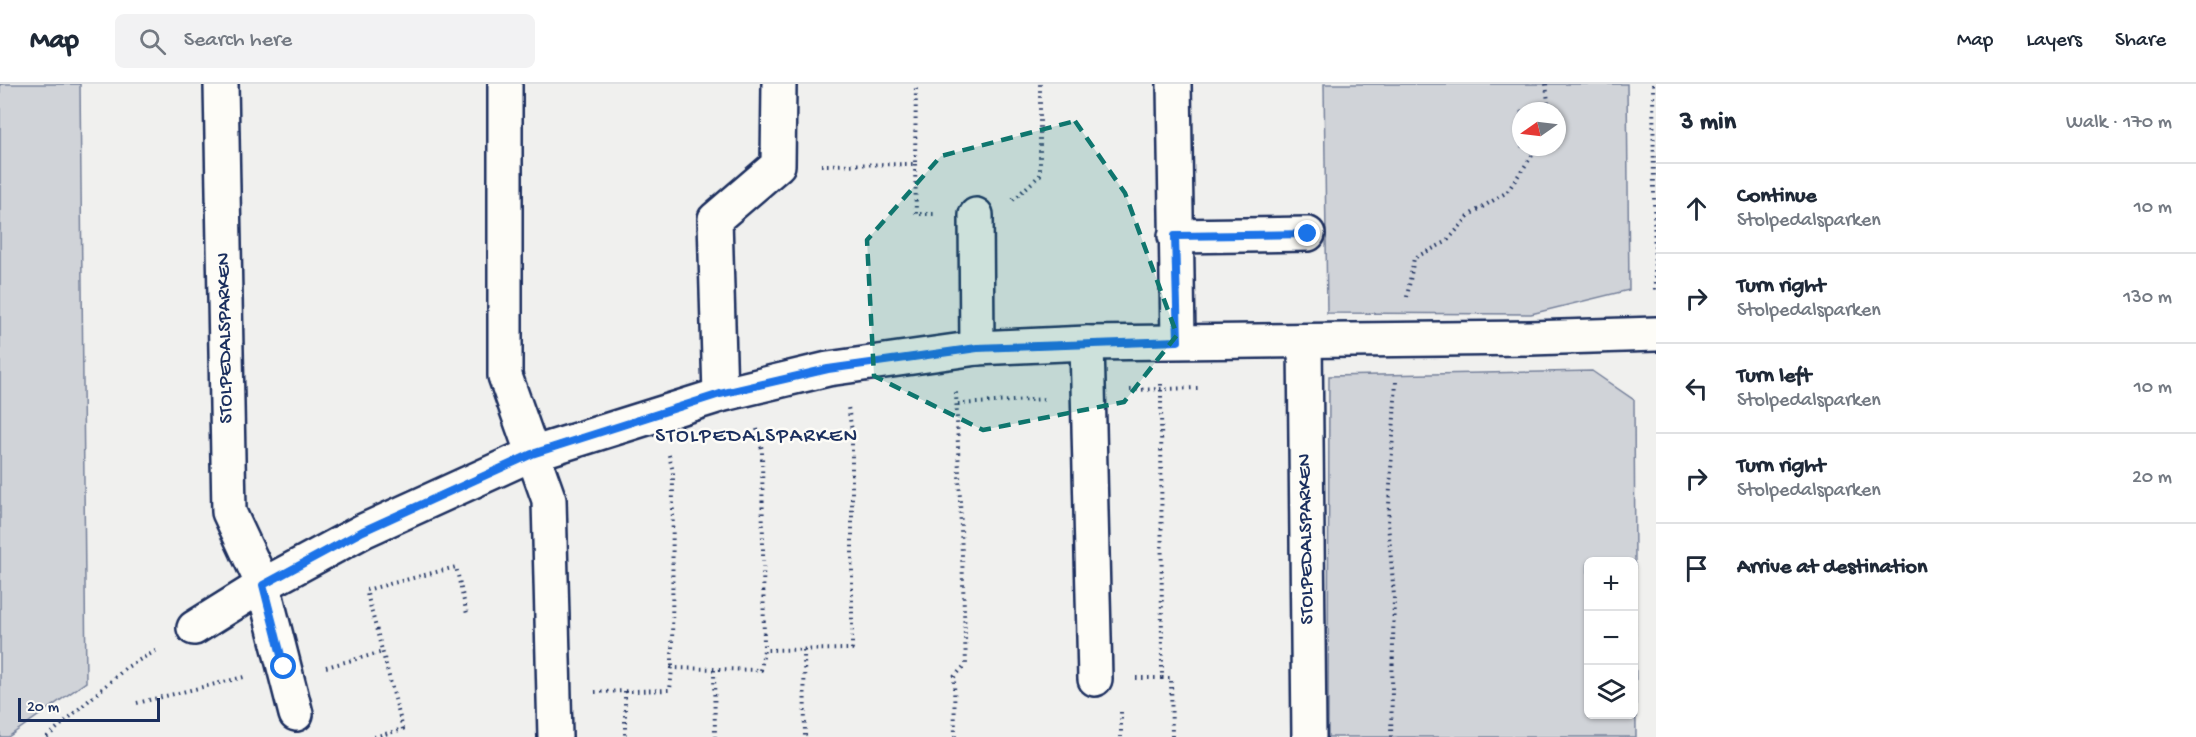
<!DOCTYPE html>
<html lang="en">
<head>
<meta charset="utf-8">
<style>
	:root { --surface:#fff; --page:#f2f2f3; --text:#1f2937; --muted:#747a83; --line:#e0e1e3 }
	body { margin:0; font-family:"Gochi Hand",sans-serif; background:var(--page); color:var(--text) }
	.controls { position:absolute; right:18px; bottom:18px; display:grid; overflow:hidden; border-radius:9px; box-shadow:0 2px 4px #0004 }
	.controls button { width:54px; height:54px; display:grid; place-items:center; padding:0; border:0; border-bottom:2px solid var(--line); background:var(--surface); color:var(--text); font:30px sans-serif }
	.compass { position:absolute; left:1512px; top:18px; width:54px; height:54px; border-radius:50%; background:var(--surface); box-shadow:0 2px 4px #0004; rotate:256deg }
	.scale { position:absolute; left:18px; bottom:15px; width:142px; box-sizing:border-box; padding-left:6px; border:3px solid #1b2f5e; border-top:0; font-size:16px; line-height:21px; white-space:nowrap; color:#1b2f5e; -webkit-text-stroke:4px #fdfcf7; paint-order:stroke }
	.stop { position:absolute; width:18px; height:18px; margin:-14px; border:4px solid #1a73e8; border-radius:50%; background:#fff }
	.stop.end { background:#1a73e8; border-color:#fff; box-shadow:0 2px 6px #0008 }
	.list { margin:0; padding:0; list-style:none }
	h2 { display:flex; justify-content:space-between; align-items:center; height:78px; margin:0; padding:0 24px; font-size:26px }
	h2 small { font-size:20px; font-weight:400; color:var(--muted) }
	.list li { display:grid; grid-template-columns:39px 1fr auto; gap:18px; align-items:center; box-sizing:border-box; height:90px; padding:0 24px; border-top:2px solid var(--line) }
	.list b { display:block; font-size:22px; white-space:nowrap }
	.list p { margin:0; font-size:20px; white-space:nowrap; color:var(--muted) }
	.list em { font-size:20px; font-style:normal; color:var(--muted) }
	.icon { flex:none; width:33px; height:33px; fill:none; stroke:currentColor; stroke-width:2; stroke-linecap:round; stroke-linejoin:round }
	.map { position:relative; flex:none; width:1656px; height:653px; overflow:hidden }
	header { display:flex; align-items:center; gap:36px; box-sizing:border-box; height:84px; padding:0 30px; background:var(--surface); border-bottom:2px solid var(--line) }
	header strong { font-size:28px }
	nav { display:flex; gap:33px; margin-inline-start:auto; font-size:21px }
	.search { width:420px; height:54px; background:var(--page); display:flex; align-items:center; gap:15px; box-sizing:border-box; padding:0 21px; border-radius:9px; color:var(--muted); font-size:22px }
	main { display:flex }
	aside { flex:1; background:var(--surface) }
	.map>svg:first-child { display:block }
	.green { fill:#d0d3d8; stroke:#76819b; stroke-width:1.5; fill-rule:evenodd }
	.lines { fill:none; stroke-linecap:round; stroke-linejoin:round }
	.minor-casing { stroke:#1b2f5e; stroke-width:38 }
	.path { stroke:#1b2f5e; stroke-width:4; stroke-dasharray:1.5 4.5; stroke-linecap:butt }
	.minor { stroke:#fdfcf7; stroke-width:33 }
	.route { stroke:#1a73e8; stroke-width:8 }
	.marked { fill:#0f766e; fill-opacity:0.2; stroke:#0f766e; stroke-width:4.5; stroke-dasharray:12 8; stroke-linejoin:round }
	.labels { text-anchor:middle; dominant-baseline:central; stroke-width:5; stroke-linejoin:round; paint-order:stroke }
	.street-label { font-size:20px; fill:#1b2f5e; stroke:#fdfcf7 }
	.neighbourhood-label { font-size:21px; letter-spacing:1.5px; fill:#1b2f5e; stroke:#fdfcf7 }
</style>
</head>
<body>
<header>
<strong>Map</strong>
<div class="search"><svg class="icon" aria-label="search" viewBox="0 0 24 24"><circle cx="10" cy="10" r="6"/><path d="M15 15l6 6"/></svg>Search here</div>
<nav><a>Map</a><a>Layers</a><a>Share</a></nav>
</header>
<main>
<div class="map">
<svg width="1656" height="653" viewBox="0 0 1656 653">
	<rect width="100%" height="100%" fill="#f0f0ee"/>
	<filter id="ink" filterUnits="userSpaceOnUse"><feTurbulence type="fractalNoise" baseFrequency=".0167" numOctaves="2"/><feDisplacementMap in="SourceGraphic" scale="12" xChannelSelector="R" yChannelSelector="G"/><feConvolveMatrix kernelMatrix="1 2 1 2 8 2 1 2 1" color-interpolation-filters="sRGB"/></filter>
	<g filter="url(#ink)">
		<!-- green -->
		<g class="green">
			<path d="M 0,0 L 80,0 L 86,598 L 8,653 L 0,653 Z"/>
			<path d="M 1324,0 L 1627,0 L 1629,206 L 1531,230 L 1327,229 ZM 1521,27 L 1557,27 L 1557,63 L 1521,63 Z"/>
			<path d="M 1592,287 L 1634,316 L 1636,653 L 1328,653 L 1329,292 ZM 1588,478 L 1634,478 L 1634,630 L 1588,630 Z"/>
		</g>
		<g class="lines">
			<defs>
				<g id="minor">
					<path d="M 221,0 L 229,428 L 263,501 L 296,630"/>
					<path d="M 505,0 L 505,292 L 549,416 L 555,653"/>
					<path d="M 1174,0 L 1178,257"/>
					<path d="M 976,131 L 977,264"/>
					<path d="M 1175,152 L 1308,150"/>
					<path d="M 1305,257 L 1309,653"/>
					<path d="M 1087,259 L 1095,595"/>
					<path d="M 720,311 L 715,135 L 778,81 L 779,0"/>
					<path d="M 194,544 L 263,501 L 363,447 L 532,370 L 720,311 L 828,285 L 977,264 L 1087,259 L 1530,254 L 1656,250"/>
				</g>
			</defs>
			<!-- minor casing -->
			<use href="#minor" class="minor-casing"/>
			<!-- path -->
			<g class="path">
				<path d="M 1546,0 L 1549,27"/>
				<path d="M 1653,0 L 1655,210"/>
				<path d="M 915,80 L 916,130 L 935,130"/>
				<path d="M 821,81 L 915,80 L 916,0"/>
				<path d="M 1013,116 L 1040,91 L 1040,0"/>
				<path d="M 1407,213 L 1414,174 L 1446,158 L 1471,130 L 1507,108 L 1538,63"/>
				<path d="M 1161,300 L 1162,594 L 1171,594 L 1172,653"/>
				<path d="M 1130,306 L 1198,304"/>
				<path d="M 958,320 L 1047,315"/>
				<path d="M 757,345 L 762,366 L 764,566"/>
				<path d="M 669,371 L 673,388 L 672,584"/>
				<path d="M 804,566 L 805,653"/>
				<path d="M 326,583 L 383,568"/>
				<path d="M 714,586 L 715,653"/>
				<path d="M 1136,594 L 1162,594"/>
				<path d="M 625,607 L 625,653"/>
				<path d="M 595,608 L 670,606 L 672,584 L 761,586 L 764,566 L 852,565 L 852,347 L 848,323"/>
				<path d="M 137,619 L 244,593"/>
				<path d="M 1121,628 L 1121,653"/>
				<path d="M 47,653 L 127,583 L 159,565"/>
				<path d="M 374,653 L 403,645 L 366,506 L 456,483 L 467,530"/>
				<path d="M 955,653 L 954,593 L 966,580 L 956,308"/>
				<path d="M 1391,653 L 1394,512 L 1388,439 L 1396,297"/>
			</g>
			<!-- minor -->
			<use href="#minor" class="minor"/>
		</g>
	</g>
	<g class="lines" filter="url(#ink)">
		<!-- route -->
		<path class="route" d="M 284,583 L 263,501 L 363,447 L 532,370 L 720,310 L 828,285 L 977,264 L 1178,257 L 1175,152 L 1308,150"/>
	</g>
	<!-- marked area -->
	<path class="marked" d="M 1075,37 L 1125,109 L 1177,251 L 1124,318 L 983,346 L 874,292 L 867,156 L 941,72 Z"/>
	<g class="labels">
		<!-- street labels -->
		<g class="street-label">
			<text transform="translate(226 254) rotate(-91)">STOLPEDALSPARKEN</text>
			<text transform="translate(1307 455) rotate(-91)">STOLPEDALSPARKEN</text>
		</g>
		<!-- neighbourhood labels -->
		<g class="neighbourhood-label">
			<text x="757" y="353">STOLPEDALSPARKEN</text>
		</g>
	</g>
</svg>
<div class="controls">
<button>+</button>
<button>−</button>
<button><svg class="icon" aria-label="layers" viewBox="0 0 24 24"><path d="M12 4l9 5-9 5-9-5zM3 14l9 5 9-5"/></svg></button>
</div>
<svg class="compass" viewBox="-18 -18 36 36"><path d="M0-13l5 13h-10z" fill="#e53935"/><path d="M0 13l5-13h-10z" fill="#747a83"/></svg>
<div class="scale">20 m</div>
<div class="stop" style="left:284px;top:583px"></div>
<div class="stop end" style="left:1308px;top:150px"></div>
</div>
<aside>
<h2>3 min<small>Walk · 170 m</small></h2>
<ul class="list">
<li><svg class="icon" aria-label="ahead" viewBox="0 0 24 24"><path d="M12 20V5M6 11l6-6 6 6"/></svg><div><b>Continue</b><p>Stolpedalsparken</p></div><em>10 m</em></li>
<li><svg class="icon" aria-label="right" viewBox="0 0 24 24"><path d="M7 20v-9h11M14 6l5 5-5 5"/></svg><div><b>Turn right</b><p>Stolpedalsparken</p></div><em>130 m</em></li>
<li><svg class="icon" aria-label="left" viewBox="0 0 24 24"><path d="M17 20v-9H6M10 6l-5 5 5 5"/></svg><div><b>Turn left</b><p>Stolpedalsparken</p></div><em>10 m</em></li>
<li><svg class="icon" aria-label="right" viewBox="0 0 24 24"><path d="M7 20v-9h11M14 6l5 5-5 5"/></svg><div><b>Turn right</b><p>Stolpedalsparken</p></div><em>20 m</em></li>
<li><svg class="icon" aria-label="arrive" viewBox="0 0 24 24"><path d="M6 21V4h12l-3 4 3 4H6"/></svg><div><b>Arrive at destination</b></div></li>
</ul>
</aside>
</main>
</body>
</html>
